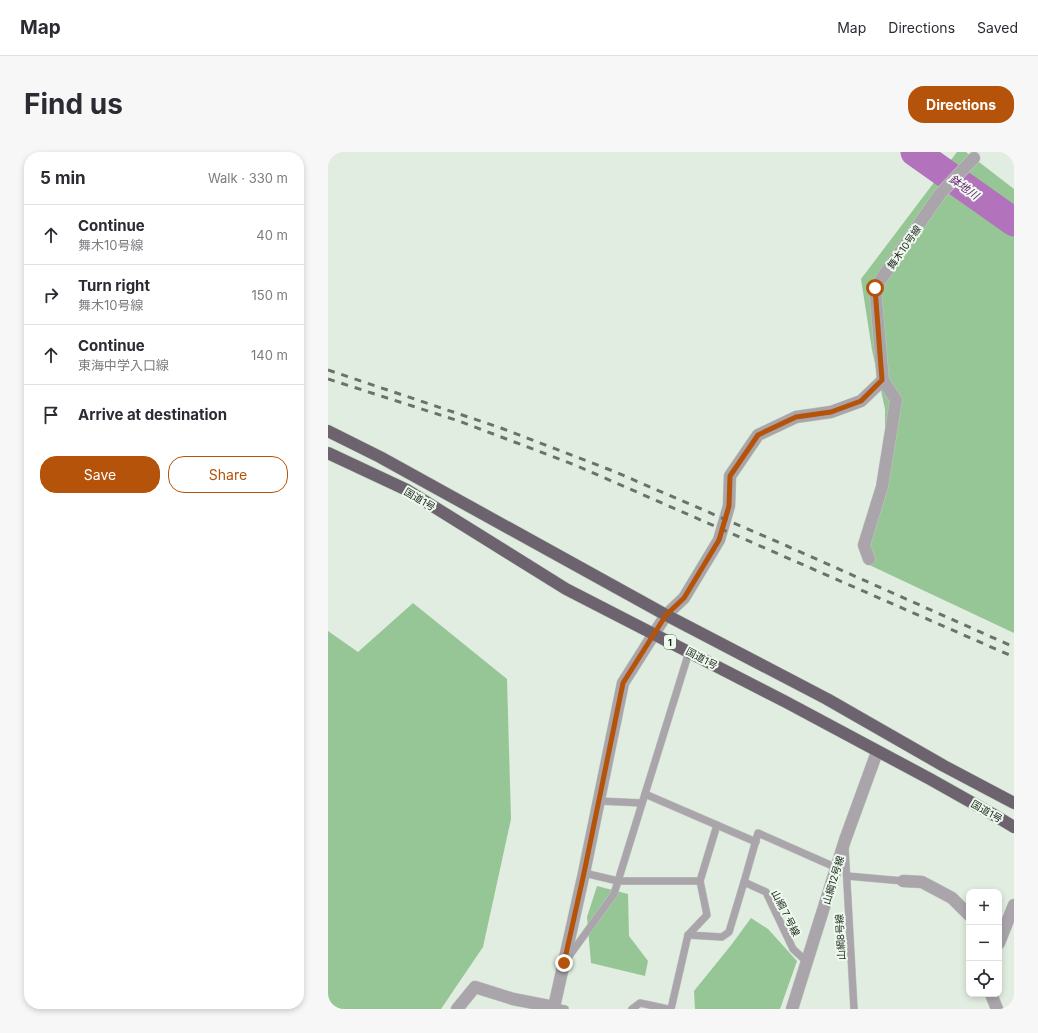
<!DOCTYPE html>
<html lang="en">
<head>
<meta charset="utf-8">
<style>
	:root { --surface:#fff; --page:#f7f7f7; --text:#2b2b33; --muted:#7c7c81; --line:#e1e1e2; --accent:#b45309 }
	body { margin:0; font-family:Inter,"Noto Sans JP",sans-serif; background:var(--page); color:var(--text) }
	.controls { position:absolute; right:12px; bottom:12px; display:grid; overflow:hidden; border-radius:8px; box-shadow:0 2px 6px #0003 }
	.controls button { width:36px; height:36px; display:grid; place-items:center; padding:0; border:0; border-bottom:1px solid var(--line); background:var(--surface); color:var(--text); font:20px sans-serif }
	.stop { position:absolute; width:12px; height:12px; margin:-9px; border:3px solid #b45309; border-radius:50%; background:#fff }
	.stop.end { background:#b45309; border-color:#fff; box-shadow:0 1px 4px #0008 }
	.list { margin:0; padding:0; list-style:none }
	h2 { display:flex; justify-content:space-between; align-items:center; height:52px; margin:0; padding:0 16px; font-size:17px }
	h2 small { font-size:13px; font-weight:400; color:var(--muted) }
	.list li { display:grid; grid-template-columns:26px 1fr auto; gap:12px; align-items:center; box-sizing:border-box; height:60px; padding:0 16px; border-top:1px solid var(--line) }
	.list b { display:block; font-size:15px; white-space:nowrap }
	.list p { margin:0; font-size:13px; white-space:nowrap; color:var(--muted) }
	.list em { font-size:13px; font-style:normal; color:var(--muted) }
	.actions { display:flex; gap:8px; padding:12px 16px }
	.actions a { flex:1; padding:9px 0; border:1px solid var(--accent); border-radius:16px; text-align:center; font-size:14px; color:var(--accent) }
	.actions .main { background:var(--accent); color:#fff }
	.icon { flex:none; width:22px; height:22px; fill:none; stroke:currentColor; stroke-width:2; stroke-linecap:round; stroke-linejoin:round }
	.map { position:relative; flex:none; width:686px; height:857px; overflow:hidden; border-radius:16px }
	header { display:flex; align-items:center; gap:24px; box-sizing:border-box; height:56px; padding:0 20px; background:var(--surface); border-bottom:1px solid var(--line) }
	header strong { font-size:19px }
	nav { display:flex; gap:22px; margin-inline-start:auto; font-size:14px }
	.intro { display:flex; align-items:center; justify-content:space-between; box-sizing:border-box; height:96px; padding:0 24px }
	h1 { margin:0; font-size:28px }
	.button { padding:10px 18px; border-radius:16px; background:var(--accent); color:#fff; font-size:14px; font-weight:700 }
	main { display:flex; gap:24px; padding:0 24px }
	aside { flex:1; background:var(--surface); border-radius:16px; box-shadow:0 2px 6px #0003 }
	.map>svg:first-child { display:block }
	.green { fill:#97c696 }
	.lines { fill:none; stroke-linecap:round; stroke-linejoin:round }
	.river { stroke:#b373bc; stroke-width:29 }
	.service-casing { stroke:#bdc9bd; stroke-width:8 }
	.minor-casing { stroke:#bdc9bd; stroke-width:13 }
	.trunk-casing { stroke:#bdc9bd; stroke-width:13 }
	.service { stroke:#aaa5ab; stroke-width:7 }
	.minor { stroke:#aaa5ab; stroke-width:12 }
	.trunk { stroke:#6c636e; stroke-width:12 }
	.rail { stroke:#6a726a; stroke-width:3; stroke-dasharray:7 7; stroke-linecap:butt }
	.route { stroke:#b45309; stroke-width:5 }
	.labels { text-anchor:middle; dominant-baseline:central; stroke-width:4; stroke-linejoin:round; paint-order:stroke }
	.shield { fill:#edfaed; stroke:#5d645d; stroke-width:1 }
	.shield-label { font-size:9px; font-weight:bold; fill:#1f241f }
	.street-label { font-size:10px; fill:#1f241f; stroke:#edfaed }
	.water-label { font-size:11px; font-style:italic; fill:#681873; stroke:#edfaed }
</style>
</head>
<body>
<header>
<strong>Map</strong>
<nav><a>Map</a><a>Directions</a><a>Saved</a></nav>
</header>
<div class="intro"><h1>Find us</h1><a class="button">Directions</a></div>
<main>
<aside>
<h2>5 min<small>Walk · 330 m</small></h2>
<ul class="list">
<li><svg class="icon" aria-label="ahead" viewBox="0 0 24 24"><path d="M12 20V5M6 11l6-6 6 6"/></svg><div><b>Continue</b><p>舞木10号線</p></div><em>40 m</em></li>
<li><svg class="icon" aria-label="right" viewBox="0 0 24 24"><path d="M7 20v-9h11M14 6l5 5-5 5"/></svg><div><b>Turn right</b><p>舞木10号線</p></div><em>150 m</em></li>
<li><svg class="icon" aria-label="ahead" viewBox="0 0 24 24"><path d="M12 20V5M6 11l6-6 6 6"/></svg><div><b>Continue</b><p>東海中学入口線</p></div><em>140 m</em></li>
<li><svg class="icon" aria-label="arrive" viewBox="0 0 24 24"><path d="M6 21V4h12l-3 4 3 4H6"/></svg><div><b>Arrive at destination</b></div></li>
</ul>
<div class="actions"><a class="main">Save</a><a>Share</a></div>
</aside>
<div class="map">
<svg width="686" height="857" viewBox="0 0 686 857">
	<rect width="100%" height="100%" fill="#e0ede0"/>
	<!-- green -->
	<g class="green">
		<path d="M 629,0 L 638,0 L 686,37 L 686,481 L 535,410 L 557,316 L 557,257 L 544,198 L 533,127 Z"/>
		<path d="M 85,451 L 179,527 L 183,667 L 155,795 L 113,857 L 0,857 L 0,479 L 30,500 Z"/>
		<path d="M 269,734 L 300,742 L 301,784 L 320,809 L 317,824 L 263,811 L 259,765 Z"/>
		<path d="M 423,766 L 440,777 L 469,809 L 452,857 L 367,857 L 366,839 L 404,792 Z"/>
	</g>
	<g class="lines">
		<!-- river -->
		<path class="river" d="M 587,0 L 686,70"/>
		<defs>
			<g id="service">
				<path d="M 317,642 L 428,690"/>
				<path d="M 271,649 L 314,651"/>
				<path d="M 517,695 L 526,857"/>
				<path d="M 256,721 L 290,729 L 372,729"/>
				<path d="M 519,724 L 575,729"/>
				<path d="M 416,730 L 430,681 L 509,716"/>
				<path d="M 360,783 L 379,763 L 372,729 L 389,673"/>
				<path d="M 239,807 L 286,742 L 361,500"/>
				<path d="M 226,857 L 226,855 L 237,857"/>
				<path d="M 304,857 L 312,851 L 340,857"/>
				<path d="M 343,857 L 360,783 L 394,785 L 401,780 L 416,730 L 438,740 L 465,797 L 479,810"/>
			</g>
			<g id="minor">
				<path d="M 541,407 L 536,393 L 554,335 L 568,248 L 555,228 L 547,136 L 612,42 L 646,6"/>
				<path d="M 575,729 L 594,730 L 624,746 L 641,763"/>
				<path d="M 671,791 L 686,753"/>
				<path d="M 663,842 L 669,857"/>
				<path d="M 129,857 L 147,835 L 185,847 L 226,855 L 256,721 L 295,531 L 338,463 L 356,446 L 391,388 L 401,354 L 402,324 L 430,283 L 468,265 L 503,260 L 533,249 L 555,228"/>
				<path d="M 464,857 L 517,688 L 549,600"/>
			</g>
			<g id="trunk">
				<path d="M 0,279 L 52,305 L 338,463 L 499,547 L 616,614 L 686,651"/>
				<path d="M 0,301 L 79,338 L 238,437 L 458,550 L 602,627 L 666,663 L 686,675"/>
			</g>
		</defs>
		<!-- service casing -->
		<use href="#service" class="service-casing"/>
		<!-- minor casing -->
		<use href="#minor" class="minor-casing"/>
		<!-- trunk casing -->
		<use href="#trunk" class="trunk-casing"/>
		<!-- service -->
		<use href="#service" class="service"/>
		<!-- minor -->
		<use href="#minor" class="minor"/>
		<!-- trunk -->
		<use href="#trunk" class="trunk"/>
		<!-- rail -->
		<g class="rail">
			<path d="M 0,218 L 173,276 L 285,319 L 459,394 L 686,495"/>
			<path d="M 0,227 L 131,269 L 247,313 L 686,505"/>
		</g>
	</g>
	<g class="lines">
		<!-- route -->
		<path class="route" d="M 236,811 L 256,721 L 295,531 L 338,463 L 356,446 L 391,388 L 401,354 L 402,324 L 430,283 L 468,265 L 503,260 L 533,249 L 554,228 L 547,136"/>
	</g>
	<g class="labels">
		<!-- shield labels -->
		<rect class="shield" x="336" y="483" width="12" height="14" rx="3"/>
		<g class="shield-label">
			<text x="342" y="490">1</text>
		</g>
		<!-- street labels -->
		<g class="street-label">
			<text transform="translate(576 95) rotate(-55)">舞木10号線</text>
			<text transform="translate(92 347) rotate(31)">国道1号</text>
			<text transform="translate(374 506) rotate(28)">国道1号</text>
			<text transform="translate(659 659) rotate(30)">国道1号</text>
			<text transform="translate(505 728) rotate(-73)">山綱12号線</text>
			<text transform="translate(458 761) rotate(63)">山綱７号線</text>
			<text transform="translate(512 785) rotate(-93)">山綱8号線</text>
		</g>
		<!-- water labels -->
		<g class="water-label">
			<text transform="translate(636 35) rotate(35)">鉢地川</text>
		</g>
	</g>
</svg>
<div class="controls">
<button>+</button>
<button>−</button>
<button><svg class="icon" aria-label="locate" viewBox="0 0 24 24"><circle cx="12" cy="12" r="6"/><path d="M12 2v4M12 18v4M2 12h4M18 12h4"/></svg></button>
</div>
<div class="stop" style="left:547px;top:136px"></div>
<div class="stop end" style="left:236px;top:811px"></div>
</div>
</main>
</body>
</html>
